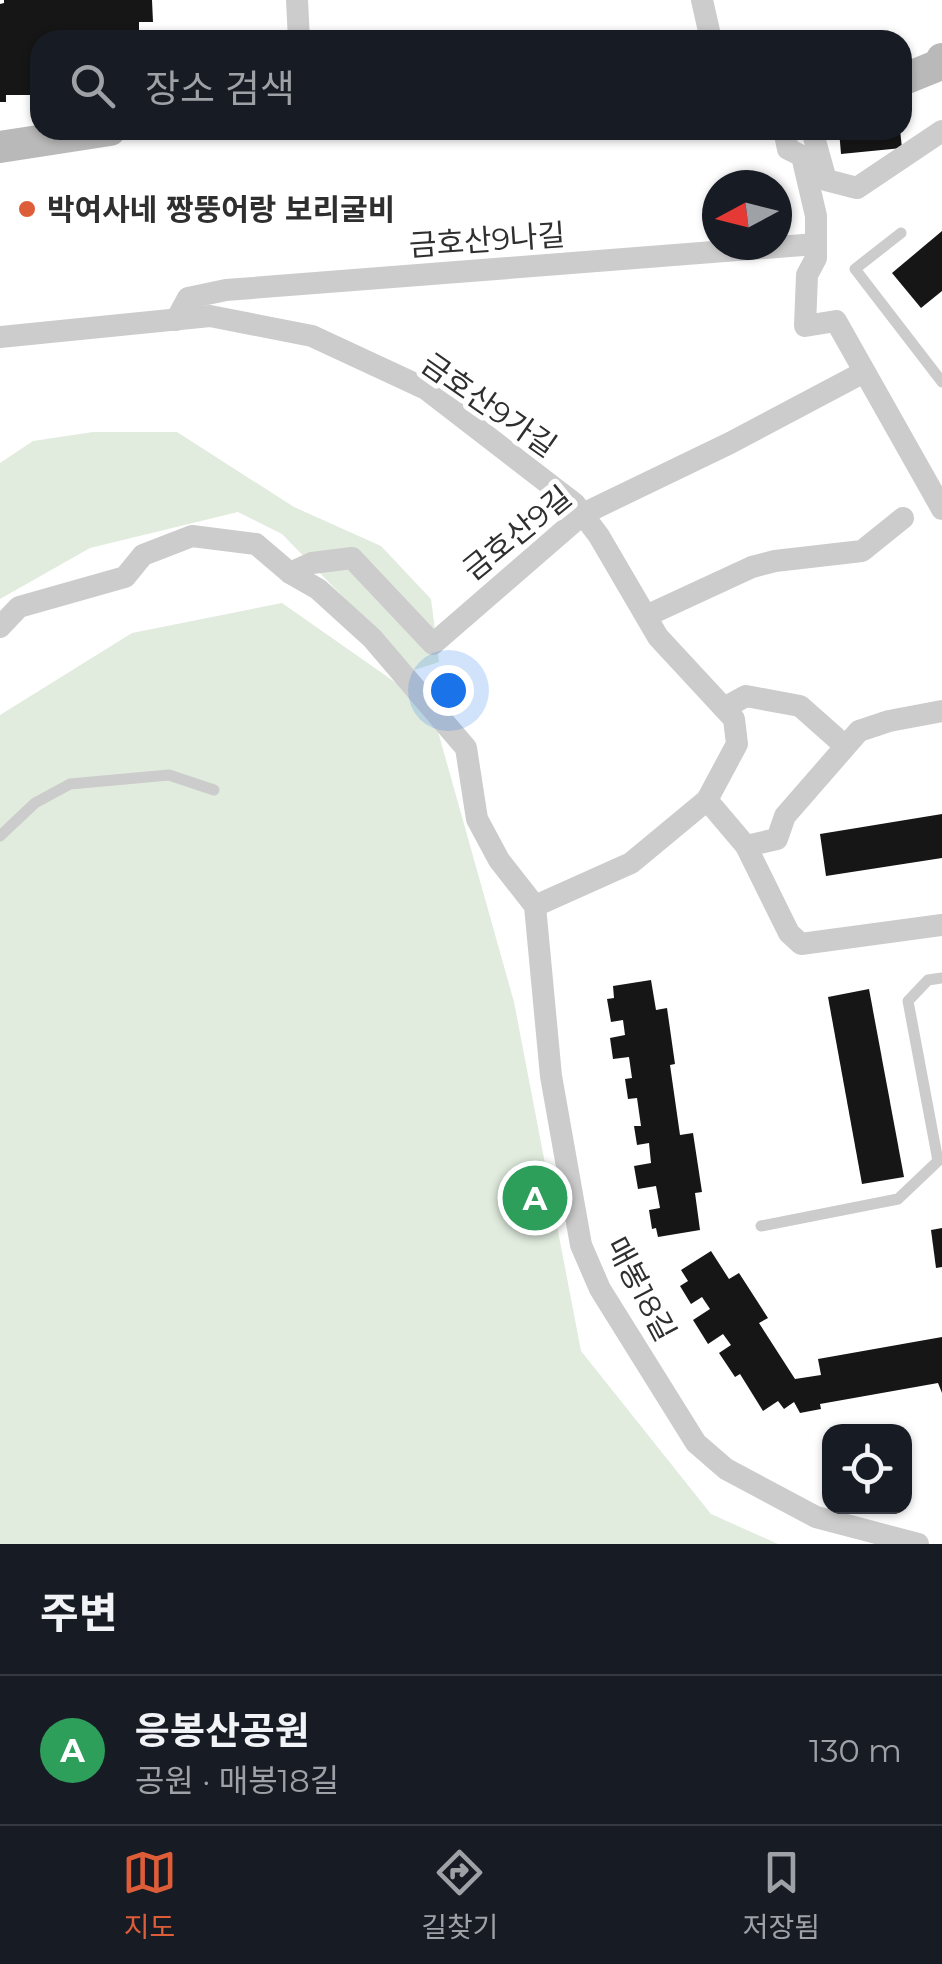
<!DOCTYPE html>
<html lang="ko">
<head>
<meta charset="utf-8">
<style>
	:root { --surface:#171b24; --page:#242831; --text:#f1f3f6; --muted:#9ea1a6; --line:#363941; --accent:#de5d39 }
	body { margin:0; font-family:Montserrat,"Noto Sans KR",sans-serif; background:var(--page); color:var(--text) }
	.controls { position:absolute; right:30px; bottom:30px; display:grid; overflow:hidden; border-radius:20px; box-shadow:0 2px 8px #0004 }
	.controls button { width:90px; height:90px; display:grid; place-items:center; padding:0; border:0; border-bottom:2px solid var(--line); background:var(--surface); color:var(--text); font:50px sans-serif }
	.compass { position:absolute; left:702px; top:170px; width:90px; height:90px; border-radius:50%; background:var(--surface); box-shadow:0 2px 8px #0004; rotate:263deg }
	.you { position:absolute; left:448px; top:690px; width:35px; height:35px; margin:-25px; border:8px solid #fff; border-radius:50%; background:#1a73e8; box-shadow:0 0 0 15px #1a73e833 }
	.badge { display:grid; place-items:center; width:65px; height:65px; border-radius:50%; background:var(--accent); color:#fff; font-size:32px; font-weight:700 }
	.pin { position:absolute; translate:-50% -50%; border:5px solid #fff; box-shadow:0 2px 10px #0006 }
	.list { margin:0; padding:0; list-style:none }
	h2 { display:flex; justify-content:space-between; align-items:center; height:130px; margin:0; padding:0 40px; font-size:42px }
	h2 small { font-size:32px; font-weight:400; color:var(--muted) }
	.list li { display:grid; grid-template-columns:65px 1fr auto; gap:30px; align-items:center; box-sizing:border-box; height:150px; padding:0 40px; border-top:2px solid var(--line) }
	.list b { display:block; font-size:38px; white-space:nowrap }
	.list p { margin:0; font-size:32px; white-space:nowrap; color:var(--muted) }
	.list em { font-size:32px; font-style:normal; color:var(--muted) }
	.icon { flex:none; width:55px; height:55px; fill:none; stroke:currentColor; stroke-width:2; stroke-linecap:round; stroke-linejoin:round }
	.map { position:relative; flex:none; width:942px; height:1544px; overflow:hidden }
	.search { position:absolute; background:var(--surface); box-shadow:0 2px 8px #0004; left:30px; right:30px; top:30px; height:110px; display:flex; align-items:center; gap:25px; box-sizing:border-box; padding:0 35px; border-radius:30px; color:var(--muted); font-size:38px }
	.sheet { height:280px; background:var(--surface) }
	nav { display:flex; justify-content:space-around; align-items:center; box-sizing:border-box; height:140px; border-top:2px solid var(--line); background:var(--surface); font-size:28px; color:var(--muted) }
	nav a { display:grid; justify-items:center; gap:5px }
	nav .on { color:var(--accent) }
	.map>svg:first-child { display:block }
	.green { fill:#e1ecde }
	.building { fill:#161616 }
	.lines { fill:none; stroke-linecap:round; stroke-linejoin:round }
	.lane { stroke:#ccc; stroke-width:11 }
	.street { stroke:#ccc; stroke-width:22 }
	.secondary { stroke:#b9b9b9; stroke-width:32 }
	.poi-dot { fill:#de5d39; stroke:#fff; stroke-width:4 }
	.labels { text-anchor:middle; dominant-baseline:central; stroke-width:10; stroke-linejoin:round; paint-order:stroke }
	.poi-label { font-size:30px; font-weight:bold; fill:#2f2f2f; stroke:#fff; text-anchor:start }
	.street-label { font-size:30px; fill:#2f2f2f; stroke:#fff }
</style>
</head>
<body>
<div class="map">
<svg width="942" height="1544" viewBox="0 0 942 1544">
	<rect width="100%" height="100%" fill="#fff"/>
	<!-- green -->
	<g class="green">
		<path d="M 93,432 L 177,432 L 294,507 L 381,546 L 431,599 L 439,662 L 414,670 L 282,534 L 238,512 L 90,548 L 0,599 L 0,463 L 33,441 Z"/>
		<path d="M 282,603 L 402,687 L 437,728 L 514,1002 L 581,1351 L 711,1514 L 778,1544 L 0,1544 L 0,715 L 132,633 Z"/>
	</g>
	<!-- building -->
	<g class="building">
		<path d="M 4,0 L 152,0 L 153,22 L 139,22 L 139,40 L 40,40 L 40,95 L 6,95 L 6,102 L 0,102 L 0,4 L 4,3 Z"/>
		<path d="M 839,130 L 900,130 L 902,148 L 841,154 Z"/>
		<path d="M 942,231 L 942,291 L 921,308 L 892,273 Z"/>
		<path d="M 942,814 L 942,858 L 826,876 L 820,834 Z"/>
		<path d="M 651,980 L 656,1010 L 667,1008 L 675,1064 L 670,1065 L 680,1135 L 693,1133 L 702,1192 L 695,1193 L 700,1230 L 658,1237 L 656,1228 L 652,1229 L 649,1210 L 660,1208 L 656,1186 L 638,1189 L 634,1166 L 651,1163 L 649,1143 L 637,1145 L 634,1126 L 641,1126 L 637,1098 L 628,1099 L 625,1079 L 632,1078 L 629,1057 L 613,1059 L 610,1038 L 625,1035 L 623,1020 L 611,1022 L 607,999 L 614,998 L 613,986 Z"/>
		<path d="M 869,989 L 904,1177 L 862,1184 L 828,997 Z"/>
		<path d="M 942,1228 L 942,1267 L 936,1268 L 931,1230 Z"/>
		<path d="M 711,1251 L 729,1279 L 739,1273 L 768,1318 L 759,1323 L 795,1379 L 821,1375 L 818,1359 L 942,1337 L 942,1393 L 938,1383 L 820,1404 L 821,1409 L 800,1413 L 794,1402 L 784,1409 L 778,1401 L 763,1411 L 740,1374 L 735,1377 L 719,1353 L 731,1345 L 723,1334 L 708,1344 L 693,1320 L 710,1309 L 702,1297 L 691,1304 L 680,1286 L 688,1281 L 681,1270 Z"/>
	</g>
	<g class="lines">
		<!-- lane -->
		<g class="lane">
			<path d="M 901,233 L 855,269 L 942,382"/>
			<path d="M 0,836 L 35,803 L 70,784 L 169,775 L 214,790"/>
			<path d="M 761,1226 L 898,1199 L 938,1161 L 908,1001 L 928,980 L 942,978"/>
		</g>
		<!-- street -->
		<g class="street">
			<path d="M 297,0 L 299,40"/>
			<path d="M 702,0 L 711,40"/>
			<path d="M 784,130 L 788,149 L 802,156 L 816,216 L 816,258 L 807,275 L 805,326 L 836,321 L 942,509"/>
			<path d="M 812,130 L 826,180 L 857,188 L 942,131"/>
			<path d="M 176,320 L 188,298 L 226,290 L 816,244"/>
			<path d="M 0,337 L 210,316 L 312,336 L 426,389 L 575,504 L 599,536 L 658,637 L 734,719 L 737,744 L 707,800 L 631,863 L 535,906"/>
			<path d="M 290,573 L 312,563 L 352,558 L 433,644 L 583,514 L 730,443 L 864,372"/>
			<path d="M 646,616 L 752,567 L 775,561 L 862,551 L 903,518"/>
			<path d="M 0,627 L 19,607 L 125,577 L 143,555 L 192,536 L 256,544 L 290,573 L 318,589 L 372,638 L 466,748 L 477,819 L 499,860 L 535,906 L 551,1076 L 581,1245 L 600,1289 L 696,1443 L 726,1469 L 816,1517 L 918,1544"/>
			<path d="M 724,708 L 746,696 L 800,706 L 844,745"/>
			<path d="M 707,800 L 746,846 L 777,839 L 785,816 L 859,731 L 889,721 L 942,711"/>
			<path d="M 746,846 L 789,933 L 801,944 L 942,925"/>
		</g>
		<!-- secondary -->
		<g class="secondary">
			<path d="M 902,80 L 939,65 L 942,59"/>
			<path d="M 0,147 L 110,130"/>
		</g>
	</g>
	<!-- markers -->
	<circle class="poi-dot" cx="27" cy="209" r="10"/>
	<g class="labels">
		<!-- poi labels -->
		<g class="poi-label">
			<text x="47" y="209">박여사네 짱뚱어랑 보리굴비</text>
		</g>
		<!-- street labels -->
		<g class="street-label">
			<text transform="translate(487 240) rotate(-4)">금호산9나길</text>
			<text transform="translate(489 405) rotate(35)">금호산9가길</text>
			<text transform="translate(517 533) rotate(-39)">금호산9길</text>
			<text transform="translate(641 1289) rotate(62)">매봉18길</text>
		</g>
	</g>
</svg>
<div class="controls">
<button><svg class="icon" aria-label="locate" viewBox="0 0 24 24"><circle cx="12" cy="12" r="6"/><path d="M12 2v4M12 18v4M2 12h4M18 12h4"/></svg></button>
</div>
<svg class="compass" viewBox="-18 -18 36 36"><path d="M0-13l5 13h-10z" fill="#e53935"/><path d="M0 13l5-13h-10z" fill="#9ea1a6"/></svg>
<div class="you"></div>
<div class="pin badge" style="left:535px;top:1198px;background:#2e9e5b">A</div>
<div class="search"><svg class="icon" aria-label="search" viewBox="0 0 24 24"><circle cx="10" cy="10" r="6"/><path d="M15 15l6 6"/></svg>장소 검색</div>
</div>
<section class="sheet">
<h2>주변<small></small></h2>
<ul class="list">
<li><span class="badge" style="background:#2e9e5b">A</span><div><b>응봉산공원</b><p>공원 · 매봉18길</p></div><em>130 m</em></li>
</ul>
</section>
<nav>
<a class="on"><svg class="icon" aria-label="map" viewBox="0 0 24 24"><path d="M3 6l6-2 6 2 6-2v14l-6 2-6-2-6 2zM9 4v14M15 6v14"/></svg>지도</a>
<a><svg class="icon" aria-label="directions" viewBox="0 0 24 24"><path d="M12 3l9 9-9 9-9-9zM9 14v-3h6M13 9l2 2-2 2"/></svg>길찾기</a>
<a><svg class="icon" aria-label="saved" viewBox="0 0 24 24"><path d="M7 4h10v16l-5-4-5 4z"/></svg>저장됨</a>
</nav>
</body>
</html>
